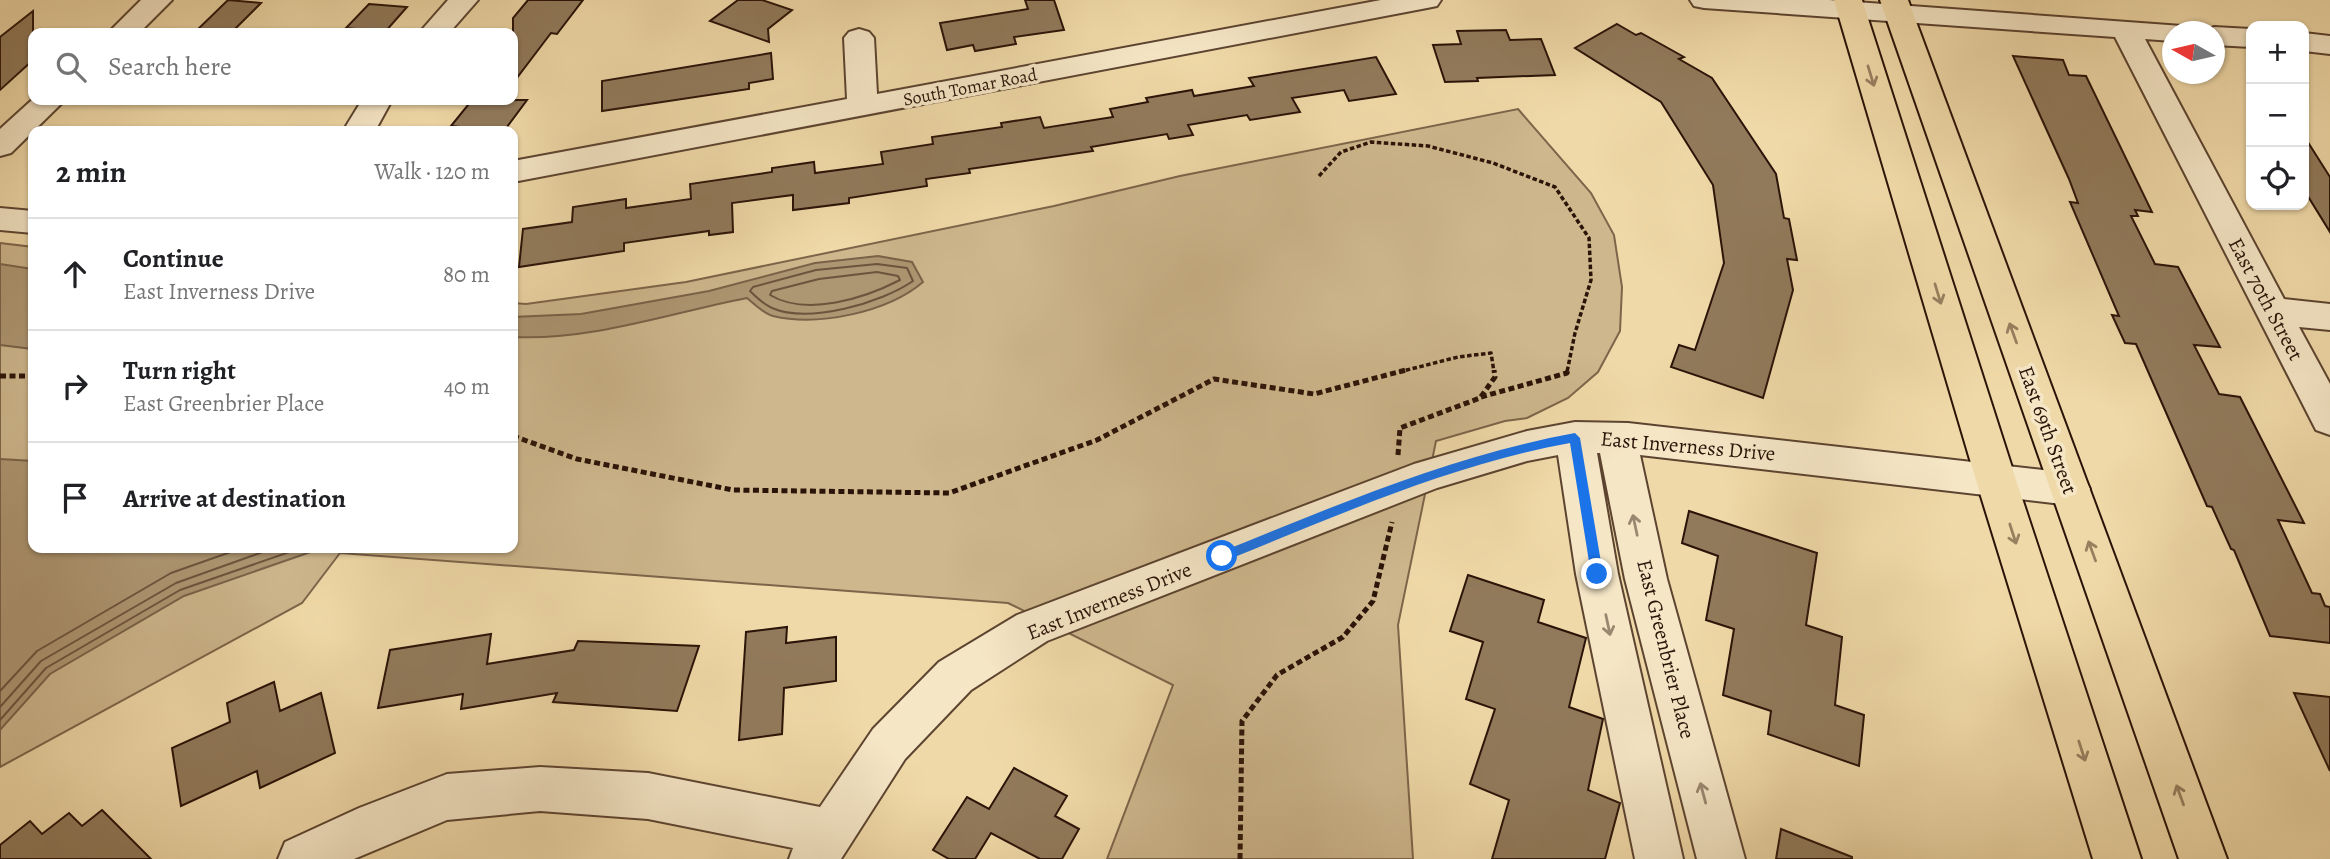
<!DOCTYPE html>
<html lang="en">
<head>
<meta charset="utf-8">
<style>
	:root { --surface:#fff; --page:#f6f6f6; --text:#202124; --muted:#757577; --line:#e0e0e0 }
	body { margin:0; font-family:Alegreya,serif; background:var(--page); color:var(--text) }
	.controls { position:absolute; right:21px; top:21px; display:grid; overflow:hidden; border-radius:14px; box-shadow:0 2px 5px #0004 }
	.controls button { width:63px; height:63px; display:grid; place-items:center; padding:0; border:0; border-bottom:2px solid var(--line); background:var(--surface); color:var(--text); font:35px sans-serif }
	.compass { position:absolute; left:2162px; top:21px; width:63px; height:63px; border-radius:50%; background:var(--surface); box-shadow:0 2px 5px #0004; rotate:278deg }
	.stop { position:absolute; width:21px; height:21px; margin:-16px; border:5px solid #1a73e8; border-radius:50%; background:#fff }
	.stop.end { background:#1a73e8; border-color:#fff; box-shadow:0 2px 7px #0008 }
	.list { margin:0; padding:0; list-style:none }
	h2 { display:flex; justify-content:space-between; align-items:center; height:91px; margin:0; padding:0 28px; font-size:30px }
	h2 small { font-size:23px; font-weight:400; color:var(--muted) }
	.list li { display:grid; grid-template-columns:46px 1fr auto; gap:21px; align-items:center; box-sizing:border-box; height:112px; padding:0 28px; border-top:2px solid var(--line) }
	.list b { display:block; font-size:26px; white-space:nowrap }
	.list p { margin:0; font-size:23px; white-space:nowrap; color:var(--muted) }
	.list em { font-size:23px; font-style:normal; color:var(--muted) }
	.icon { flex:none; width:38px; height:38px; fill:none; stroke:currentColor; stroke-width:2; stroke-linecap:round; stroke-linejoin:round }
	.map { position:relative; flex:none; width:2330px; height:859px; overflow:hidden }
	.search { position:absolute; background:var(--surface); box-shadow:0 2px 5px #0004; left:28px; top:28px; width:490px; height:77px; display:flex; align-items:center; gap:18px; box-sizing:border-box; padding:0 24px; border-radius:14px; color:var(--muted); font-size:26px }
	.panel { position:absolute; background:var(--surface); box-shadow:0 2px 5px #0004; left:28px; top:126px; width:490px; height:427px; border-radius:14px }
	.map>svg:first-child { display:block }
	.green { fill:#ceb78d; stroke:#7c654a; stroke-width:2 }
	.water { fill:#ad9672; stroke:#796248; stroke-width:2 }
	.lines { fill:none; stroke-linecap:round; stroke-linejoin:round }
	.shore { stroke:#6c543d; stroke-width:2 }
	.building { fill:#917a5b; stroke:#2a1308; stroke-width:2 }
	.minor-casing { stroke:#5c4430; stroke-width:4 }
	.major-casing { stroke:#2a1308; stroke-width:4 }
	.path-far1 { stroke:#2a1308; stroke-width:3.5; stroke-dasharray:4.5 2.5; stroke-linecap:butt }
	.path { stroke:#2a1308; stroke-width:5; stroke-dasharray:6 3.5; stroke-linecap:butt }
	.minor { fill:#f5e6c6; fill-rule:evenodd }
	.major { fill:#f0d9a8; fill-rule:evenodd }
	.oneway { stroke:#978060 }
	.oneway2 { stroke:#9a8770 }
	.route { fill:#1a73e8 }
	.labels { text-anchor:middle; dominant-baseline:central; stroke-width:7; stroke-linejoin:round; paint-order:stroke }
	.far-street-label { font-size:18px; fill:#2a1308; stroke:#f5e6c6 }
	.street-label { font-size:21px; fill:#2a1308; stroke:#f5e6c6 }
</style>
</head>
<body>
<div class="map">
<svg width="2330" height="859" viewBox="0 0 2330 859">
	<rect width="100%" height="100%" fill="#f0d9a8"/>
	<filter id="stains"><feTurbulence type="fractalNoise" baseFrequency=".00286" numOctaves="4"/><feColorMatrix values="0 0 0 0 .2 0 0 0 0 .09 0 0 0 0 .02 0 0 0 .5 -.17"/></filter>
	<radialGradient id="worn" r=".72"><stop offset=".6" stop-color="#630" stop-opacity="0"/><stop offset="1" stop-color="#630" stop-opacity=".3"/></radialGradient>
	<!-- green -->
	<path class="green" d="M 1518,109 L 1591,193 L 1614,235 L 1622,287 L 1620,331 L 1598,372 L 1568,398 L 1527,418 L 1505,421 L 1436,441 L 1398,625 L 1413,859 L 1107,859 L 1173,685 L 1008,603 L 340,553 L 302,603 L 0,767 L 0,243 L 33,247 L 33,548 L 513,548 L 513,303 L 526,304 L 686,282 L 1054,206 L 1180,176 Z"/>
	<!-- water -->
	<g class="water">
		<path d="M 878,256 L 912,262 L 923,282 C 888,312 818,327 773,316 C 764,314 754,304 747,298 C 670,313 591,341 513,337 L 513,317 L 581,314 L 709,291 L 815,263 Z"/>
		<path d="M 0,264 L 33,269 L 33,349 L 0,345 Z"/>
		<path d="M 0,459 L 33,461 L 33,548 L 322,548 L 184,596 L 50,674 L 0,730 Z"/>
	</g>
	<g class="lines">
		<!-- shore -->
		<g class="shore">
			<path d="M 877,264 L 907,268 L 913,281 C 881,303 809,324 772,308 C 763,304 756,297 750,291 L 753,287 L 816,270 Z"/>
			<path d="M 877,272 L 898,276 L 900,280 C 865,298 807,317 770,295 L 772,291 L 819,279 Z"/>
			<path d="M 0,691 L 37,651 L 171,573 L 242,548"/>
			<path d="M 0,707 L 41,661 L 176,583 L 274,548"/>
			<path d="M 0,720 L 46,668 L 180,590 L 301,548"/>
		</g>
	</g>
	<!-- building -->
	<g class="building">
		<path d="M 228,0 L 261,3 L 231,33 L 194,33 Z"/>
		<path d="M 528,0 L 583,0 L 557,34 L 551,33 L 513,83 L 513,18 Z"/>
		<path d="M 738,0 L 762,0 L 792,10 L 768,29 L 769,42 L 710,21 Z"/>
		<path d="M 1025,0 L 1054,0 L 1064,30 L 1014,37 L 1016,44 L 975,51 L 973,45 L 947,50 L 940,23 L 1028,9 Z"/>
		<path d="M 369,4 L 407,7 L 385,32 L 346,28 Z"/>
		<path d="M 33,11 L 33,60 L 0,90 L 0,37 Z"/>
		<path d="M 1617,24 L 1636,35 L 1641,33 L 1684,57 L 1679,59 L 1712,78 L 1776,174 L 1784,218 L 1789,219 L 1797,260 L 1787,259 L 1793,290 L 1763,398 L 1671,367 L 1679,345 L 1695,350 L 1724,263 L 1713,185 L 1661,102 L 1575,48 Z"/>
		<path d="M 1506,30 L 1510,40 L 1541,39 L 1555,75 L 1477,78 L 1478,81 L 1445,82 L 1433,45 L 1461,44 L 1457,31 Z"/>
		<path d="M 771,53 L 773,79 L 749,83 L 749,89 L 602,111 L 602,81 Z"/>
		<path d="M 2013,56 L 2063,60 L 2069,75 L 2086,76 L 2152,212 L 2135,210 L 2138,216 L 2131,216 L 2155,264 L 2178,267 L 2220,347 L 2194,345 L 2219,394 L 2240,397 L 2304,523 L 2278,520 L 2312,593 L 2320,594 L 2325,606 L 2330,607 L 2330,643 L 2270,636 L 2234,550 L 2231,549 L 2212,507 L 2207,506 L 2136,344 L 2125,343 L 2112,315 L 2119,316 L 2070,202 L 2078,203 L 2069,179 Z"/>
		<path d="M 1376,57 L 1396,94 L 1349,101 L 1344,90 L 1292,98 L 1300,112 L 1250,120 L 1247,115 L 1188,125 L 1193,135 L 1169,139 L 1167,134 L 1091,147 L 1093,151 L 969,169 L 970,173 L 926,179 L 927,186 L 849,198 L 849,203 L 793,210 L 793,195 L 732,203 L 733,232 L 709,235 L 709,231 L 624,243 L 624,251 L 519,267 L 523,229 L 572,222 L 573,207 L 626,199 L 626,208 L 691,199 L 690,184 L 772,172 L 772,168 L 814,162 L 815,173 L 883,164 L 881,152 L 933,144 L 932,137 L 1002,127 L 1001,123 L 1040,117 L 1044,128 L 1113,117 L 1110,109 L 1148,102 L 1146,98 L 1192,90 L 1194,96 L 1254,86 L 1249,78 Z"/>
		<path d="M 472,100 L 527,100 L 504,131 L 458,131 L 461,127 L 451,126 Z"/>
		<path d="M 2304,136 L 2330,177 L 2330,232 L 2304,190 Z"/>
		<path d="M 1689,511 L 1817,553 L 1806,625 L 1842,637 L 1835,705 L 1864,715 L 1859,766 L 1768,734 L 1771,711 L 1723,695 L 1734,629 L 1706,620 L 1718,556 L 1682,543 Z"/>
		<path d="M 1468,575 L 1544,600 L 1538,622 L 1586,638 L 1569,707 L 1603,719 L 1588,790 L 1620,803 L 1605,859 L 1492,859 L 1509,800 L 1470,784 L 1495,709 L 1466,699 L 1483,642 L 1450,631 Z"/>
		<path d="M 787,627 L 786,643 L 836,637 L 836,681 L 784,688 L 782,734 L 739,740 L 746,632 Z"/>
		<path d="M 491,634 L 487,664 L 574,650 L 578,641 L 699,646 L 677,711 L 553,702 L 557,693 L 461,709 L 463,694 L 378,708 L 390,650 Z"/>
		<path d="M 274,682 L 280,711 L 321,693 L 335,753 L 260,788 L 257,771 L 181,806 L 172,748 L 230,722 L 227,703 Z"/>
		<path d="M 2294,693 L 2330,697 L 2330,771 Z"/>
		<path d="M 1014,768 L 1067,796 L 1055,816 L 1079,829 L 1062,859 L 1040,859 L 991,833 L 975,859 L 949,859 L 933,850 L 967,797 L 989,809 Z"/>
		<path d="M 102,810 L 151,859 L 0,859 L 0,845 L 30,821 L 42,834 L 69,813 L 82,826 Z"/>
		<path d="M 1781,829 L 1852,857 L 1852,859 L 1776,859 Z"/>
	</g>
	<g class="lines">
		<defs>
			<g id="minor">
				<path d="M 141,0 L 172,0 L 139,33 L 108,33 Z"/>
				<path d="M 448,0 L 478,0 L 449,33 L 419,33 Z"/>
				<path d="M 1381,0 L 1441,0 L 1437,6 L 1427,8 L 513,182 L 513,161 L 847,99 L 844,38 L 849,32 L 859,29 L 869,32 L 874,38 L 877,94 Z"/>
				<path d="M 1690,0 L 1829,0 L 2182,26 L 2186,32 L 2172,32 L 2172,41 L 2145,39 L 2284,299 L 2330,304 L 2330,330 L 2299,327 L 2330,384 L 2330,435 L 2316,430 L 2115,37 L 1704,8 L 1694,6 Z"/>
				<path d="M 2214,27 L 2251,29 L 2251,47 L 2214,45 L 2214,32 L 2203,32 Z"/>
				<path d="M 2304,33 L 2330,36 L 2330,54 L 2304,51 Z"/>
				<path d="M 33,99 L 65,100 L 11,153 L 0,156 L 0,129 Z"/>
				<path d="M 362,100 L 392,100 L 375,131 L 343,131 Z"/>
				<path d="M 0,208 L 33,211 L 33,233 L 0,230 Z"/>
				<path d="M 1575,422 L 1628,423 L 2070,473 L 2084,478 L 2090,489 L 2084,500 L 2070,505 L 1640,455 L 1667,579 L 1745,859 L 1697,859 L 1625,579 L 1600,453 L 1597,453 L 1618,574 L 1683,859 L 1635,859 L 1576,574 L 1558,455 L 1527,461 L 1437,488 L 1047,641 L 971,690 L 905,759 L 841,859 L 789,859 L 793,848 L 648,819 L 540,811 L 447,820 L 354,859 L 278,859 L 285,842 L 359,808 L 447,774 L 540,767 L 648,773 L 820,807 L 873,729 L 939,662 L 1017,615 L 1414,464 L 1527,431 Z"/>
			</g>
			<g id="major">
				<path d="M 1834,0 L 1862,0 L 2016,480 L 2141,859 L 2093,859 L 1976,480 Z"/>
				<path d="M 1880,0 L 1908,0 L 2227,859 L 2179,859 Z"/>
			</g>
		</defs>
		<!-- minor casing -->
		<use href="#minor" class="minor-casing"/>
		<!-- major casing -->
		<use href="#major" class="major-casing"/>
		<!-- path-far1 -->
		<g class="path-far1">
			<path d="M 1319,176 L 1341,152 L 1371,142 L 1428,146 L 1493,163 L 1555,187 L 1589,238 L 1591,280 L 1575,333 L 1567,372"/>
			<path d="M 1399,372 L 1458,357 L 1491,353 L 1494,372"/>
		</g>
		<!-- path -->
		<g class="path">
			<path d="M 0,376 L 33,376"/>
			<path d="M 1481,397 L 1567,373 L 1568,370"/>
			<path d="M 513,436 L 577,459 L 733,490 L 949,493 L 1097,440 L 1214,379 L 1314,394 L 1406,370"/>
			<path d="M 1398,455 L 1400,428 L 1480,398 L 1495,377 L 1494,370"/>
			<path d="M 1240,859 L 1242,721 L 1277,675 L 1343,637 L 1373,601 L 1392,522"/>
		</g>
		<!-- minor -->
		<use href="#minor" class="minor"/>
		<!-- major -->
		<use href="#major" class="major"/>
	</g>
	<!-- one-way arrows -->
	<defs><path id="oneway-shaft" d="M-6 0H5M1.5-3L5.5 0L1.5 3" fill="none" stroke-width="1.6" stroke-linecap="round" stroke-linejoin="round" transform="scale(1.75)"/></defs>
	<g class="oneway">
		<use href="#oneway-shaft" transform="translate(1871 76) rotate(73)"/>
		<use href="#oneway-shaft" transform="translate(1938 294) rotate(73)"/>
		<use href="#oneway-shaft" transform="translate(2013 333) rotate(-110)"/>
		<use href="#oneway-shaft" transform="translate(2013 534) rotate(72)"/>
		<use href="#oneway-shaft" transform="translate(2092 551) rotate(-110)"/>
		<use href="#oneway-shaft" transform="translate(2082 751) rotate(72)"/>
		<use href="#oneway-shaft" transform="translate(2180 795) rotate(-110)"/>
	</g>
	<g class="oneway2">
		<use href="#oneway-shaft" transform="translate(1635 525) rotate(-102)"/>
		<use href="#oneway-shaft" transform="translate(1608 625) rotate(78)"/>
		<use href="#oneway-shaft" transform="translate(1703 793) rotate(-105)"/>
	</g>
	<!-- route -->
	<path class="route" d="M 1575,433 L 1580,438 L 1603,574 L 1597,579 L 1591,574 L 1570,443 C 1450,465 1339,515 1227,560 L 1218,560 L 1216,556 L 1218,553 C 1335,506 1450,456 1575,433 Z"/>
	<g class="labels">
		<!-- far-street labels -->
		<g class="far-street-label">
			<text transform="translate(970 87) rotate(-11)">South Tomar Road</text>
		</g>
		<!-- street labels -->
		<g class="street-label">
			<text transform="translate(2266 299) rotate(62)">East 70th Street</text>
			<text transform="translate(2048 430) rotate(70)">East 69th Street</text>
			<text transform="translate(1688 446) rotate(5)">East Inverness Drive</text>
			<text transform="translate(1109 601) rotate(-22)">East Inverness Drive</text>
			<text transform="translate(1666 649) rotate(76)">East Greenbrier Place</text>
		</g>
	</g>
	<rect width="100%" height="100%" filter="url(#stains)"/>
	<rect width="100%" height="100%" fill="url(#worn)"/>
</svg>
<div class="controls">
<button>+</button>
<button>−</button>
<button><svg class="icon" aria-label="locate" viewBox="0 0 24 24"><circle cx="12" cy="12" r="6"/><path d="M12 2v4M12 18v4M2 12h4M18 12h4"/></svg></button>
</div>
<svg class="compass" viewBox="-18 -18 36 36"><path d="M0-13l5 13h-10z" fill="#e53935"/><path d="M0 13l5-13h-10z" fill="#757577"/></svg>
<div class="stop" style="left:1222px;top:556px"></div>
<div class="stop end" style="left:1597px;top:574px"></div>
<div class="search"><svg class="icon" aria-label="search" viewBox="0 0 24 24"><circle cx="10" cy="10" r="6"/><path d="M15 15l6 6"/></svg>Search here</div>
<section class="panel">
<h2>2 min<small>Walk · 120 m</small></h2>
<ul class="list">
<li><svg class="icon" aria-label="ahead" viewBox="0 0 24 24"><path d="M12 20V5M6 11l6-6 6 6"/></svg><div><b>Continue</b><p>East Inverness Drive</p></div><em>80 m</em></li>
<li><svg class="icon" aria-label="right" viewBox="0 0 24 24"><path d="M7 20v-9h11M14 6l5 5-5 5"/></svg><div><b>Turn right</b><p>East Greenbrier Place</p></div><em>40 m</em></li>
<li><svg class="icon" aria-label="arrive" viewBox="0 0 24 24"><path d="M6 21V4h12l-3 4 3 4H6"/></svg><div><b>Arrive at destination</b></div></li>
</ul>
</section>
</div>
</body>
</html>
